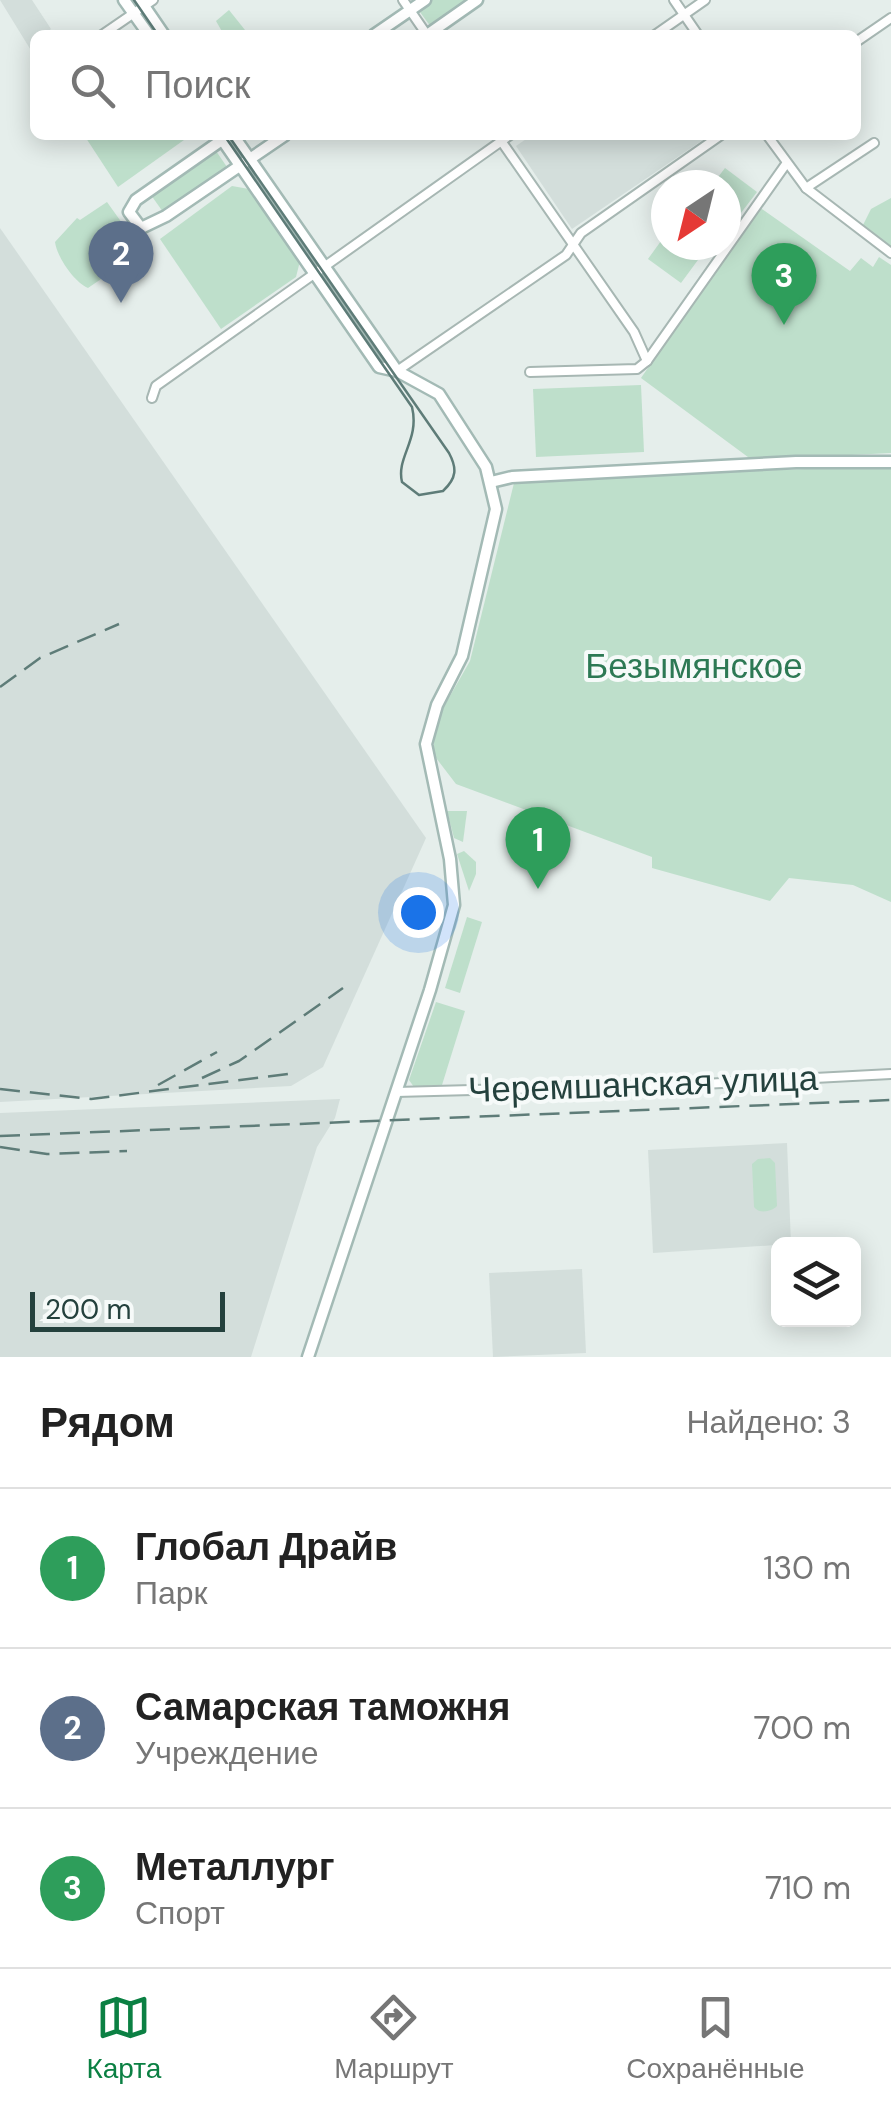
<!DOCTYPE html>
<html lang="ru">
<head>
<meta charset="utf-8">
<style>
	:root { --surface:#fff; --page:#f2f2f2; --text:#222; --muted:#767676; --line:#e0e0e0; --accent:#0b8043 }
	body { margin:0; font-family:"DM Sans",sans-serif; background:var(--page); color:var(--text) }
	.controls { position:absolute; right:30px; bottom:30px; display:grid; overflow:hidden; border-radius:15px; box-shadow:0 5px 25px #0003 }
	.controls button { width:90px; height:90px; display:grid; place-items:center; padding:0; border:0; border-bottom:2px solid var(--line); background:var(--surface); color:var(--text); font:50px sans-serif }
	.compass { position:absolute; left:651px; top:170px; width:90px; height:90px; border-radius:50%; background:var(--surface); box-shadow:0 5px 25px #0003; rotate:215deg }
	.scale { position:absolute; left:30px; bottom:25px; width:195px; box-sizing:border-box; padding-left:10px; border:5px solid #24413d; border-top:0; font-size:28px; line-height:35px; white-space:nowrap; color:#24413d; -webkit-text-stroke:8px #f6faf9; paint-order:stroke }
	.you { position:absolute; left:418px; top:912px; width:35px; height:35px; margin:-25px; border:8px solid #fff; border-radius:50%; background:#1a73e8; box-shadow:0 0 0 15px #1a73e833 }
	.badge { display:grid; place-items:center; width:65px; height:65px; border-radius:50%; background:var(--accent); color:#fff; font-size:32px; font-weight:700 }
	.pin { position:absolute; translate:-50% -82px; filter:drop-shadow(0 2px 5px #0008) }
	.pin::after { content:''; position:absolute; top:52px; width:35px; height:30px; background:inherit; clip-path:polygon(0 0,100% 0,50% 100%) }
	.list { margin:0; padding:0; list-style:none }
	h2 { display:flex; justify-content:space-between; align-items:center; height:130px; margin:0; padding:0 40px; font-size:42px }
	h2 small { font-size:32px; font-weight:400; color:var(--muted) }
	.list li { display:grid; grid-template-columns:65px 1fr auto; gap:30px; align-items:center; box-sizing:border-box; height:160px; padding:0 40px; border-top:2px solid var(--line) }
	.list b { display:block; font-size:38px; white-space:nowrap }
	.list p { margin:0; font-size:32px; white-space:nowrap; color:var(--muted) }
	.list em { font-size:32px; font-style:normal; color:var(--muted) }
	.icon { flex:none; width:55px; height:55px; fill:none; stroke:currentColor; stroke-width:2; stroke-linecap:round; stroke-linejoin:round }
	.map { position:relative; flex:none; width:891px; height:1357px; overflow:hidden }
	.search { position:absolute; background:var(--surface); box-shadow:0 5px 25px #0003; left:30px; right:30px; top:30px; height:110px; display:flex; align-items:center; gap:25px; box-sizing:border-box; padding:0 35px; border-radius:15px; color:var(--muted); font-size:38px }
	.sheet { height:610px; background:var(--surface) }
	nav { display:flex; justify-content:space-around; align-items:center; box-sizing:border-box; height:140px; border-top:2px solid var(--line); background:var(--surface); font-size:28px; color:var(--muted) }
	nav a { display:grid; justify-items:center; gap:5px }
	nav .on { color:var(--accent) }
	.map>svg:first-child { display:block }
	.built { fill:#d3dedb }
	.green { fill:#bedfcb }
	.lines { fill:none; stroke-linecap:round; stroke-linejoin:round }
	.street-casing { stroke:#a7b7b3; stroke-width:12 }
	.secondary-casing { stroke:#a3bab5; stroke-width:15 }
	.street { stroke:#fff; stroke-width:8 }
	.secondary { stroke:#fff; stroke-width:10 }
	.tram { stroke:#5e7c78; stroke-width:2.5 }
	.rail { stroke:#5e7c78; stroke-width:2.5; stroke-dasharray:20 10; stroke-linecap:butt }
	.labels { text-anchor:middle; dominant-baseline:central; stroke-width:8; stroke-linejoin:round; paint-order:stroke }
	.park-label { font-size:35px; fill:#2d7954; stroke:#f6faf9 }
	.street-label { font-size:35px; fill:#24413d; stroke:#f6faf9 }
</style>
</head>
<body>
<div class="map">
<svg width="891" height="1357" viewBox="0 0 891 1357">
	<rect width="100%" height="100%" fill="#e5eeeb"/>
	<!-- built -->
	<g class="built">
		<path d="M 0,0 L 32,0 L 51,29 L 44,35 L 35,35 L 32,52 Z"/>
		<path d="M 532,135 L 710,135 L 572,229 L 516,146 Z"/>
		<path d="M 0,228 L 426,838 L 323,1067 L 291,1086 L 0,1102 Z"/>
		<path d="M 340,1099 L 335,1118 L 317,1147 L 251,1357 L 0,1357 L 0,1113 Z"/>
		<path d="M 787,1143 L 791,1244 L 653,1253 L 648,1150 Z"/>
		<path d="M 582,1269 L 586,1353 L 493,1357 L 489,1273 Z"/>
	</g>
	<!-- green -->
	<g class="green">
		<path d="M 429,0 L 469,0 L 431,27 L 417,8 Z"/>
		<path d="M 229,10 L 249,35 L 224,35 L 216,21 Z"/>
		<path d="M 84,135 L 191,135 L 118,187 Z"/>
		<path d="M 216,151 L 227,167 L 163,212 L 151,195 Z"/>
		<path d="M 725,168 L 757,192 L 734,222 L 726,216 L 726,185 L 712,185 Z"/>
		<path d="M 232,186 L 249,189 L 300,261 L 296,277 L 221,329 L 160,239 Z"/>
		<path d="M 891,198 L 891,255 L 861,229 L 871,209 Z"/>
		<path d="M 107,202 L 142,251 L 88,288 C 74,282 57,257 55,242 L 77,218 L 80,220 Z"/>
		<path d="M 759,207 L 850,271 L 861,258 L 873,267 L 879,257 L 891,265 L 891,453 L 752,460 L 641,378 Z"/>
		<path d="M 666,234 L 666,245 L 709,245 L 681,283 L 648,259 Z"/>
		<path d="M 641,385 L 644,452 L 536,457 L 533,389 Z"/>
		<path d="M 891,466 L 891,902 L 853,885 L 789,878 L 770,901 L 652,868 L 652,857 L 456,784 L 433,754 L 435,728 L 442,710 L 470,661 L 515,479 Z"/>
		<path d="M 447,811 L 467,811 L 463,842 L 454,838 Z"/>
		<path d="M 464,851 L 476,862 L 476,874 L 469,891 L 457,854 Z"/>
		<path d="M 467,917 L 482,922 L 460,993 L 445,988 Z"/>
		<path d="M 436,1002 L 465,1011 L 442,1085 L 414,1087 L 409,1080 Z"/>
		<path d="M 770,1158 L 775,1163 L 777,1206 C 771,1212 759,1214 754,1207 L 752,1164 L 758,1159 Z"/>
	</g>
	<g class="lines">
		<defs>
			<g id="street">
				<path d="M 403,0 L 427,35"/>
				<path d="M 674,0 L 698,35"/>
				<path d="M 102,35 L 153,0"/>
				<path d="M 655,35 L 705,0"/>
				<path d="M 856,42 L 891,18"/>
				<path d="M 497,135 L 634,332 L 647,361"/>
				<path d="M 767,135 L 806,188 L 891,253"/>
				<path d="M 806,188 L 874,143"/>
				<path d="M 397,371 L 566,255 L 581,233 L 721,135"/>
				<path d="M 530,372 L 637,369 L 647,361 L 786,164"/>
				<path d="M 152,398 L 156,386 L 510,135"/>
				<path d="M 396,1092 L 703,1084 L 891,1074"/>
			</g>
			<g id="secondary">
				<path d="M 124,0 L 149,35"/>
				<path d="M 140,0 L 164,35"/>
				<path d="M 374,35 L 425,0"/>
				<path d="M 427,35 L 477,0"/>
				<path d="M 219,135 L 379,367 L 397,371 L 439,394 L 486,467 L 496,509 L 462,656 L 437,705 L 426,744 L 450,859 L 454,905 L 430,990 L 308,1357"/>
				<path d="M 229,135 L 136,200 L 129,212 L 141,228 L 166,216 L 285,135"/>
				<path d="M 233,135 L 395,368"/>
				<path d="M 491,482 L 512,477 L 796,462 L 891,462"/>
			</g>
		</defs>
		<!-- street casing -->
		<use href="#street" class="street-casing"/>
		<!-- secondary casing -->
		<use href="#secondary" class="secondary-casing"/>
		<!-- street -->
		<use href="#street" class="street"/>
		<!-- secondary -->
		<use href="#secondary" class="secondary"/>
		<!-- tram -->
		<g class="tram">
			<path d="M 134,0 L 158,35"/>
			<path d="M 224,135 L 412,407 C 420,440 396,457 402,482 L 419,495 L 443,491 C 457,478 457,468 449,453 L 228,135"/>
		</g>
		<!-- rail -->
		<g class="rail">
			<path d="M 0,687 L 40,658 L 119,624"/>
			<path d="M 202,1078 L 239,1061 L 343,988"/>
			<path d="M 158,1085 L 217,1052"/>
			<path d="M 0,1089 L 91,1099 L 295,1073"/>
			<path d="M 0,1136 L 891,1100"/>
			<path d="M 0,1147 L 47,1154 L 127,1151"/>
		</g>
	</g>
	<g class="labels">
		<!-- park labels -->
		<g class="park-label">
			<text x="694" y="666">Безымянское</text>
		</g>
		<!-- street labels -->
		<g class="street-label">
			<text transform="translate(643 1084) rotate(-2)">Черемшанская улица</text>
		</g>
	</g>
</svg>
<div class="controls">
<button><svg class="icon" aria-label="layers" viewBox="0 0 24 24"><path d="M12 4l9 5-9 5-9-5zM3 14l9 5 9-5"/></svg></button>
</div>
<svg class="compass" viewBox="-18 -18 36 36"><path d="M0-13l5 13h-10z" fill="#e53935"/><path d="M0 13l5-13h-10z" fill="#767676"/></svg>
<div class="scale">200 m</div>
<div class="you"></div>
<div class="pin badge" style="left:538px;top:889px;background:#2e9e5b">1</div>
<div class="pin badge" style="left:121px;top:303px;background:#5c6f8a">2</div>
<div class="pin badge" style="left:784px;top:325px;background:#2e9e5b">3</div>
<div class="search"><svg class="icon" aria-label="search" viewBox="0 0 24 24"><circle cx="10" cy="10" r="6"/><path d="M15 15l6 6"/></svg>Поиск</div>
</div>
<section class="sheet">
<h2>Рядом<small>Найдено: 3</small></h2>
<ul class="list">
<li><span class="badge" style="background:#2e9e5b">1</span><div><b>Глобал Драйв</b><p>Парк</p></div><em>130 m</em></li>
<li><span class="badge" style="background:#5c6f8a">2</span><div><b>Самарская таможня</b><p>Учреждение</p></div><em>700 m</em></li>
<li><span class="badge" style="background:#2e9e5b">3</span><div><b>Металлург</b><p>Спорт</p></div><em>710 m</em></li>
</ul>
</section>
<nav>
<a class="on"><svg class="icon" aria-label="map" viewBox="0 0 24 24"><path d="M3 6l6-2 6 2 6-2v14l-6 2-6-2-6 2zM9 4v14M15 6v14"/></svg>Карта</a>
<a><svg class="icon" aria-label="directions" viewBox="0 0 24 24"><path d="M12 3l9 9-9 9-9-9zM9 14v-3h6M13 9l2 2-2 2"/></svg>Маршрут</a>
<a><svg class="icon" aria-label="saved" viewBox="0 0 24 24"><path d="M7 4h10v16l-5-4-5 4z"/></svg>Сохранённые</a>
</nav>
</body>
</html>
